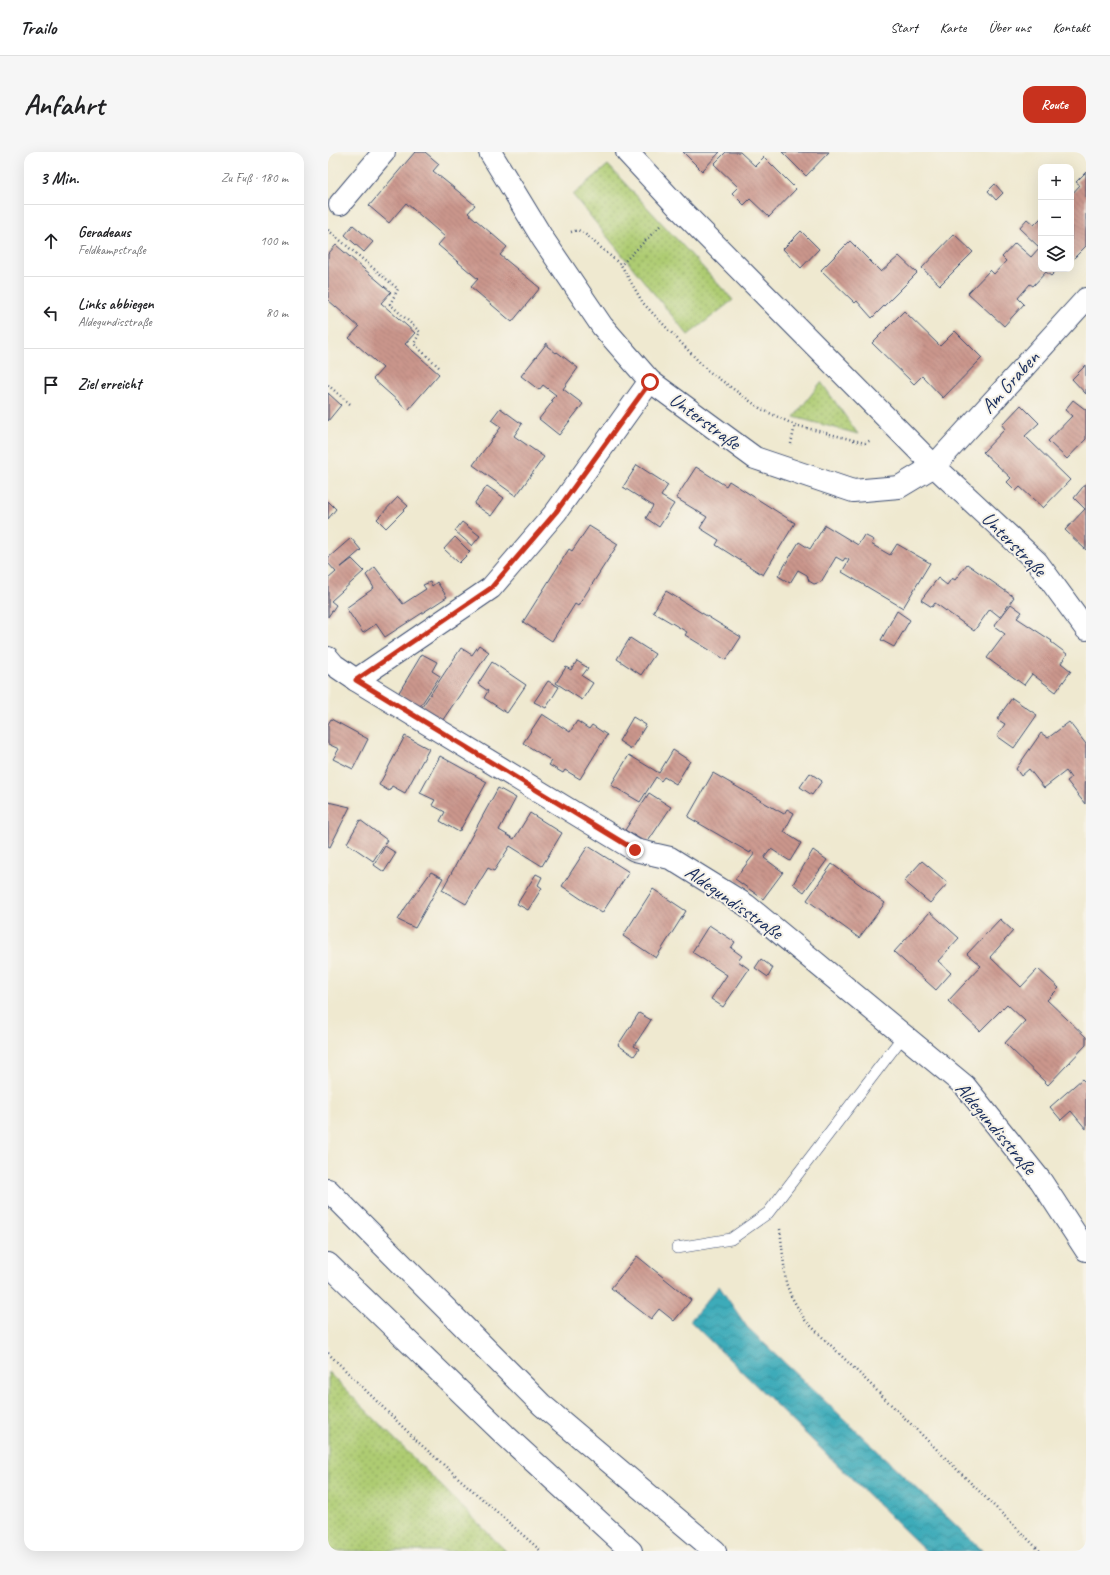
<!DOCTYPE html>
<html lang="de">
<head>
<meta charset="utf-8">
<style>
	:root { --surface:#fff; --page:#f6f6f6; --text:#202124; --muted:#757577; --line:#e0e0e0; --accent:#c8321e }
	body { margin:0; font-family:Caveat,sans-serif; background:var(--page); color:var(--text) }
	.controls { position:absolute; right:12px; top:12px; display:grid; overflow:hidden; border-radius:8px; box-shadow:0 4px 16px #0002 }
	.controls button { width:36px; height:36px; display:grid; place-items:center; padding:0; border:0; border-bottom:1px solid var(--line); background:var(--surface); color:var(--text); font:20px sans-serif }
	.stop { position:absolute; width:12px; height:12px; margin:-9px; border:3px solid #c8321e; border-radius:50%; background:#fff }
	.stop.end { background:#c8321e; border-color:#fff; box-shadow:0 1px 4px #0008 }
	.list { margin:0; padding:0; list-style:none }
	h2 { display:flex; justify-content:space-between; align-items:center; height:52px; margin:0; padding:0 16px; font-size:17px }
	h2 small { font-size:13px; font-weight:400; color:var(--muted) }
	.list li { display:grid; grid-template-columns:26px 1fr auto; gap:12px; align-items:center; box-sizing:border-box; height:72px; padding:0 16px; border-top:1px solid var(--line) }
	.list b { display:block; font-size:15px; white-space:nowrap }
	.list p { margin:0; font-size:13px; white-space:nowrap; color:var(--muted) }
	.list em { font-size:13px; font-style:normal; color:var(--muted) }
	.icon { flex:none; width:22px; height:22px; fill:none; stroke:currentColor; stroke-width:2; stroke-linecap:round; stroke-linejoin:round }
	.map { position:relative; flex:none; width:758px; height:1399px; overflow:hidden; border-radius:12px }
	header { display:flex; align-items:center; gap:24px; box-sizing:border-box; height:56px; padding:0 20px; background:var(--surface); border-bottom:1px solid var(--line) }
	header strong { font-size:19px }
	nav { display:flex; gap:22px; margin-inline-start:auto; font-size:14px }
	.intro { display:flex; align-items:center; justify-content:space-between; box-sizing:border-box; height:96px; padding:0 24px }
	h1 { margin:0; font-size:28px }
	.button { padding:10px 18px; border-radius:12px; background:var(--accent); color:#fff; font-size:14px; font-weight:700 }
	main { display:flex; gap:24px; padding:0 24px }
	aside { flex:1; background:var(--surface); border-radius:12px; box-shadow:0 4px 16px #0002 }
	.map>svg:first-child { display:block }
	.grass { fill:url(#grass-dots); stroke:#647e68 }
	.water { fill:url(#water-waves); stroke:#2c6d8c }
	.building { fill:url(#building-back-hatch) }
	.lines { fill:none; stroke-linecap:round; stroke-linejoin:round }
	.lane-casing { stroke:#3b4b6f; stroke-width:12 }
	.street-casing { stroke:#3b4b6f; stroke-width:24 }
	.highway-casing { stroke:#3b4b6f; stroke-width:24 }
	.path { stroke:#3b4b6f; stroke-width:2.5; stroke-dasharray:1 3; stroke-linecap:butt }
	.lane { stroke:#fff; stroke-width:11 }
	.street { stroke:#fff; stroke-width:22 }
	.highway { stroke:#fff; stroke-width:22 }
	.route { stroke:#c8321e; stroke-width:5 }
	.labels { text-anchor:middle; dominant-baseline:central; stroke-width:4; stroke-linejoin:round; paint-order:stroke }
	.street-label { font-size:20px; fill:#1b2f5e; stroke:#f7f3e8 }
</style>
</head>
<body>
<header>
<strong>Trailo</strong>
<nav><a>Start</a><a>Karte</a><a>Über uns</a><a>Kontakt</a></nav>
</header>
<div class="intro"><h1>Anfahrt</h1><a class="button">Route</a></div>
<main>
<aside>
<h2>3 Min.<small>Zu Fuß · 180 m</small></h2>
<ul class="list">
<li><svg class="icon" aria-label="ahead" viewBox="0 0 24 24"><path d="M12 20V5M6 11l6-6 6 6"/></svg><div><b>Geradeaus</b><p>Feldkampstraße</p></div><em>100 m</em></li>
<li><svg class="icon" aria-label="left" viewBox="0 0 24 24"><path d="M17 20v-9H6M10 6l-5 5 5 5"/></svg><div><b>Links abbiegen</b><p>Aldegundisstraße</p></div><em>80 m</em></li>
<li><svg class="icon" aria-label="arrive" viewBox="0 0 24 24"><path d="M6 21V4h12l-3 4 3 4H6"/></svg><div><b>Ziel erreicht</b></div></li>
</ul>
</aside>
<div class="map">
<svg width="758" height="1399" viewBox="0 0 758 1399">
	<defs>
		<pattern id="grass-dots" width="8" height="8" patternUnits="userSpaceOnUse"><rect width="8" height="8" fill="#aecc72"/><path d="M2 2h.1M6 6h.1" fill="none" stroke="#8da661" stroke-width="1.8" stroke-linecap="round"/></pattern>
		<pattern id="water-waves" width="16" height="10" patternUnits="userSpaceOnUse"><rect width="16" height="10" fill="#3cabb9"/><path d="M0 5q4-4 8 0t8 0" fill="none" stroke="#328c9a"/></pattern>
		<pattern id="building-back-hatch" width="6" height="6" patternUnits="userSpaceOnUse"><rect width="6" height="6" fill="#cb968c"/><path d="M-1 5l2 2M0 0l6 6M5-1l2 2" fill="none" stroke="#a47b76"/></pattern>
	</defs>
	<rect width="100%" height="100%" fill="#f7f3e8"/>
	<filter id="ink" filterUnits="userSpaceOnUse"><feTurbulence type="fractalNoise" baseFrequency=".025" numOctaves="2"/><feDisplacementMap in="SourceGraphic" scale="8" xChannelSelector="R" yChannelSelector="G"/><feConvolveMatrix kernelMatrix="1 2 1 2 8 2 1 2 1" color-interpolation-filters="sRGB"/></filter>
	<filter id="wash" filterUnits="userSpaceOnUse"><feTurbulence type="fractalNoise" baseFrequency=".012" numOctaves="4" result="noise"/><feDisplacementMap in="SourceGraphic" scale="16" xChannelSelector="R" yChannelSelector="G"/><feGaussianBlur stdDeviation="0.9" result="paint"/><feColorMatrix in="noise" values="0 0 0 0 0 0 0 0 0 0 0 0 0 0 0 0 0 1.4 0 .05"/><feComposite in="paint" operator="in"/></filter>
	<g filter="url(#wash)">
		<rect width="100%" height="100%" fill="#efe9d0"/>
		<!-- grass -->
		<g class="grass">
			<path d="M 280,13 L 405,148 L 360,183 L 245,43 Z"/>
			<path d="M 493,230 L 530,282 L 466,265 Z"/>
			<path d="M 0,1220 L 178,1399 L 0,1399 Z"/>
		</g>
		<!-- water -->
		<path class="water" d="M 391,1134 L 419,1175 L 655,1399 L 598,1399 L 362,1169 Z"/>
		<g id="blocks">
			<!-- building -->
			<g class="building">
				<path d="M 87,0 L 97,0 L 111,12 L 105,19 L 147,53 L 140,61 L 179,95 L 172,103 L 212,136 L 184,170 L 143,135 L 150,127 L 110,93 L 117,85 L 78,51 L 61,71 L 41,54 Z"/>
				<path d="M 355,0 L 392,0 L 374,19 Z"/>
				<path d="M 398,0 L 412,0 L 427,14 L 436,5 L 468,37 L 441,65 L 422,47 L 416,53 L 404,41 L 410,35 L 386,12 Z"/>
				<path d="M 454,0 L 501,0 L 478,24 Z"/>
				<path d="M 758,20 L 758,94 L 744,108 L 743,107 L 743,43 L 752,33 L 748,30 Z"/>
				<path d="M 667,32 L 675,41 L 668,48 L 660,39 Z"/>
				<path d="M 713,66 L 713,97 L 691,76 L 699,67 L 706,73 Z"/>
				<path d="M 25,73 L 45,90 L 36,100 L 17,83 Z"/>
				<path d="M 473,79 L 491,97 L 473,116 L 455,97 Z"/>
				<path d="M 626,82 L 645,100 L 612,133 L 594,116 Z"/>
				<path d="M 522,89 L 553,120 L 571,104 L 589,121 L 544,166 L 529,149 L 527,151 L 493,118 Z"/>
				<path d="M 687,91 L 703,105 L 711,96 L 713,97 L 713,117 L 730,117 L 723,124 L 718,120 L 705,134 L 702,132 L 690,146 L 696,152 L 676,174 L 640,141 L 662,118 L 666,122 L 678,109 L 674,105 Z"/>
				<path d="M 8,93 L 63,140 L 53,151 L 87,181 L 77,192 L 111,222 L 80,258 L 45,227 L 55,216 L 21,186 L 31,175 L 0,148 L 0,102 Z"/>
				<path d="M 576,159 L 612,194 L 627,179 L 654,206 L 615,246 L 594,224 L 586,232 L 544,191 Z"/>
				<path d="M 219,191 L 219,194 L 228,201 L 229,200 L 250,216 L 235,237 L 255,252 L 231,283 L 211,267 L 225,249 L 223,248 L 228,243 L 215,233 L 211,238 L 193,224 Z"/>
				<path d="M 758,213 L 758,242 L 744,227 Z"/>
				<path d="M 0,241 L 13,253 L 0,269 Z"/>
				<path d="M 745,248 L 758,258 L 758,287 L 739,307 L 720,289 L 744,264 L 737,258 Z"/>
				<path d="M 693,253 L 711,271 L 697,284 L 742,328 L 715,356 L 692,335 L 688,339 L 679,330 L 683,326 L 655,300 L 677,277 L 674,273 Z"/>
				<path d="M 172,256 L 194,272 L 186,284 L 216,305 L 188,344 L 145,313 L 173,275 L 163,268 Z"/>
				<path d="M 309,313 L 340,333 L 333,344 L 346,352 L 331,375 L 318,366 L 325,354 L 295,335 Z"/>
				<path d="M 368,315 L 398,334 L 401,329 L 467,371 L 435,423 L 388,393 L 391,388 L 372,376 L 379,365 L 348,346 Z"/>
				<path d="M 758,331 L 758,398 L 737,378 L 757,357 L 746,346 Z"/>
				<path d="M 159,334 L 176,346 L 163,364 L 146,352 Z"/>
				<path d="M 70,345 L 80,354 L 58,376 L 49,367 Z"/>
				<path d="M 0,349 L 8,357 L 0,367 Z"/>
				<path d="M 134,370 L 152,384 L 144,394 L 127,379 Z"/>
				<path d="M 497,373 L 530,393 L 536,383 L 546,388 L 543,392 L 562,403 L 569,392 L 602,411 L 575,456 L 514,420 L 521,408 L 517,406 L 515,409 L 508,405 L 493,430 L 486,432 L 481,429 L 479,423 L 470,418 L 462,431 L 450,424 L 471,390 L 482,397 Z"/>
				<path d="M 261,374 L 290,392 L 250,454 L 247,452 L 224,489 L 195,470 L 241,397 L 244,399 Z"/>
				<path d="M 127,385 L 142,400 L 131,411 L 116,397 Z"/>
				<path d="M 23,386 L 33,398 L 12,416 L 24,407 L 36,419 L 3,449 L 8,453 L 0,465 L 0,427 L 8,420 L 0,411 L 0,406 Z"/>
				<path d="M 639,412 L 686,445 L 672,465 L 662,457 L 646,479 L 607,451 L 604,455 L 593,448 L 610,426 L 619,433 L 624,426 L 627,428 Z"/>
				<path d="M 47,415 L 75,452 L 98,437 L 95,433 L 102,430 L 104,434 L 109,430 L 119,445 L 57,485 L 48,472 L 35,481 L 18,456 L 46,436 L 38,423 Z"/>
				<path d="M 338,439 L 413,485 L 398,508 L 357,483 L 359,480 L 325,460 Z"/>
				<path d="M 683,452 L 694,460 L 689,466 L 724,489 L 723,490 L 739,502 L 733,511 L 743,519 L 728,540 L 704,522 L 696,533 L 659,506 L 677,482 L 666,474 Z"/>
				<path d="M 569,459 L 582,468 L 566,495 L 553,488 Z"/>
				<path d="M 302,486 L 327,502 L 313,523 L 289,507 Z"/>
				<path d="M 151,493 L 161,500 L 112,572 L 92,558 L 133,496 L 144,503 Z"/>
				<path d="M 94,502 L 109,510 L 104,519 L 112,524 L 91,556 L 70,542 Z"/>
				<path d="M 249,509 L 260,516 L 254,524 L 265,531 L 254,548 L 228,531 L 238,515 L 243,518 Z"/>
				<path d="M 164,510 L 198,533 L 179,561 L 156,546 L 160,539 L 150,532 Z"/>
				<path d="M 220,529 L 231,535 L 218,556 L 206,550 Z"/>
				<path d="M 684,546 L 709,563 L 686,596 L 669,584 L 677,572 L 669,567 Z"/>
				<path d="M 214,562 L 242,580 L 249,569 L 261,577 L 264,573 L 279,583 L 252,627 L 237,618 L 235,621 L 221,613 L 224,609 L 195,591 Z"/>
				<path d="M 305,565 L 318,573 L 303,597 L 291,589 Z"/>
				<path d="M 3,567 L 40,587 L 25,617 L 5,607 L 11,597 L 0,592 L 0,572 Z"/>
				<path d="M 741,570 L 758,592 L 757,652 L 739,629 L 743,626 L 738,619 L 716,636 L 701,617 L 693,624 L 688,617 L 713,581 L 720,586 Z"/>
				<path d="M 77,584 L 101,597 L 77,641 L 64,634 L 61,639 L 51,633 Z"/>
				<path d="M 345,598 L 362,609 L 348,632 L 336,625 L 333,629 L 328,625 L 312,650 L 283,633 L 301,603 L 331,621 Z"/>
				<path d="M 112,604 L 159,630 L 131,680 L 112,669 L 117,660 L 104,653 L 107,648 L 92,641 Z"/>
				<path d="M 385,621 L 456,662 L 459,657 L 466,661 L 456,680 L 473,691 L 462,709 L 443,697 L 436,706 L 455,720 L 435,747 L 407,727 L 427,701 L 423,699 L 422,701 L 360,665 Z"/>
				<path d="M 482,621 L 494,629 L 484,643 L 472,635 Z"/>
				<path d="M 170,636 L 188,646 L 171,678 L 186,687 L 202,661 L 234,681 L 214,714 L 182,694 L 166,719 L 160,716 L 138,752 L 114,738 Z"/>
				<path d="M 321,641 L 343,655 L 319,691 L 297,678 Z"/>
				<path d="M 0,650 L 22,655 L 2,695 L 0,694 Z"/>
				<path d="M 32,668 L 59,688 L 45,709 L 19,691 Z"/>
				<path d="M 57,694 L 68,701 L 56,720 L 46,713 Z"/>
				<path d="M 260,694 L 301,720 L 274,761 L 234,734 Z"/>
				<path d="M 485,698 L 499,708 L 476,740 L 465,732 Z"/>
				<path d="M 594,709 L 620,731 L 602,751 L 576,729 Z"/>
				<path d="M 504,712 L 557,751 L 531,786 L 479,748 Z"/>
				<path d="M 103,720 L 115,726 L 87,776 L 70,768 L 77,756 Z"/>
				<path d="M 208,722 L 214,725 L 210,733 L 214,736 L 200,758 L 189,752 Z"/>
				<path d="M 325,737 L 358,759 L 328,806 L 295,784 Z"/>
				<path d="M 602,760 L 631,786 L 610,809 L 623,821 L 608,838 L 566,800 Z"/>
				<path d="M 672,767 L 685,779 L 662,805 L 693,835 L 710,817 L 731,836 L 719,848 L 758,885 L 758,893 L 720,933 L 677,891 L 697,869 L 679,852 L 652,879 L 620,849 L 653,814 L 639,802 Z"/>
				<path d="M 381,773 L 407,790 L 403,796 L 414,804 L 410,809 L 421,817 L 395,855 L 383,847 L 399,823 L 364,800 Z"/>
				<path d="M 433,807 L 445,816 L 440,825 L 427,816 Z"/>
				<path d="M 311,861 L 323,868 L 306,894 L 311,897 L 306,904 L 290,893 Z"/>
				<path d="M 754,927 L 758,931 L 758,977 L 743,959 L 733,968 L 722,955 Z"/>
				<path d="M 309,1104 L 363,1148 L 346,1169 L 331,1157 L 323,1167 L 283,1136 Z"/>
			</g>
		</g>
	</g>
	<g filter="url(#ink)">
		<use href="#blocks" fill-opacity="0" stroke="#3b4b6f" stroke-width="1"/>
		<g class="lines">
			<defs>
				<path id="lane" d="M 349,1096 L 403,1087 L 440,1061 L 576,883"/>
				<g id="street">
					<path d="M 162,0 L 215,87 L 274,174 L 322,229 L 427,306 L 525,339 L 571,335 L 606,314 L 758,147"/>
					<path d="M 299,0 L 350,55 L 606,314 L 709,410 L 758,477"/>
					<path d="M 12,52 L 56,0"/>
					<path d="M 0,506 L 6,513 L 28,528 L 307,698 L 342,706 L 418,753 L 637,934 L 713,1029 L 758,1098"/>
					<path d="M 28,528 L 163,436 L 228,360 L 322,229"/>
				</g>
				<g id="highway">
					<path d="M 0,1038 L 214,1253 L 387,1399"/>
					<path d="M 0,1112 L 177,1283 L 303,1399"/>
				</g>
			</defs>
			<!-- lane casing -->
			<use href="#lane" class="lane-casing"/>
			<!-- street casing -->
			<use href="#street" class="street-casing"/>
			<!-- highway casing -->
			<use href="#highway" class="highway-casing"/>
			<!-- path -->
			<g class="path">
				<path d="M 332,74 L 293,113 L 315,151 L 379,218 L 433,257 L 467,273 L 537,291 L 543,288"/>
				<path d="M 0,78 L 70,137 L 62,152 L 92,180 L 86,192 L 113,217"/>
				<path d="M 243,80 L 250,78 L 258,83 L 293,113"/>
				<path d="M 0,233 L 22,252"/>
				<path d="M 463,292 L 467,273"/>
				<path d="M 452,1077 L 458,1131 L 463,1144 L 477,1168 L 712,1399"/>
				<path d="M 0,1201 L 90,1290 L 213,1399"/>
			</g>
			<!-- lane -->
			<use href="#lane" class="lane"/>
			<!-- street -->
			<use href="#street" class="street"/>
			<!-- highway -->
			<use href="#highway" class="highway"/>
		</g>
	</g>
	<g class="lines" filter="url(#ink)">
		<!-- route -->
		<path class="route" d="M 307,698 L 28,528 L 163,436 L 228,360 L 322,230"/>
	</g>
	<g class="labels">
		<!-- street labels -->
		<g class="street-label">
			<text transform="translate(682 230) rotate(-48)">Am Graben</text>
			<text transform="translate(377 269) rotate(36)">Unterstraße</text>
			<text transform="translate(686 392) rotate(45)">Unterstraße</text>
			<text transform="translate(406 750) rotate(35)">Aldegundisstraße</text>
			<text transform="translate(668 976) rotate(50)">Aldegundisstraße</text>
		</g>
	</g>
</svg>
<div class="controls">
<button>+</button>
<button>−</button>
<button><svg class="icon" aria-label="layers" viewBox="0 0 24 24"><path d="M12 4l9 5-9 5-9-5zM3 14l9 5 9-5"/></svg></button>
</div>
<div class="stop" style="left:322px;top:230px"></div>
<div class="stop end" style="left:307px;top:698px"></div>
</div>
</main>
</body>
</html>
